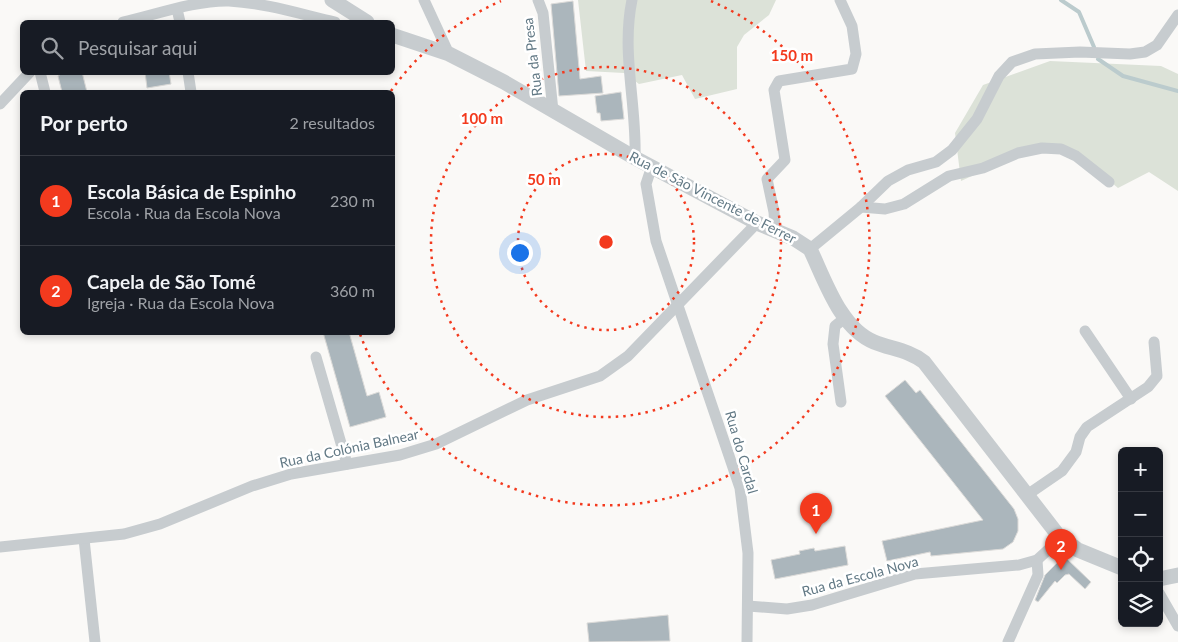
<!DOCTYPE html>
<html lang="pt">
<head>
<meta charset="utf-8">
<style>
	:root { --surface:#171b24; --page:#242831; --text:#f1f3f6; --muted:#9ea1a6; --line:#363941; --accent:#f33a1e }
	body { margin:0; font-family:Lato,sans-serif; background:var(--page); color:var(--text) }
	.controls { position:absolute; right:15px; bottom:15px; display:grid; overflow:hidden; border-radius:8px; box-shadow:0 2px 8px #0003 }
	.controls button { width:45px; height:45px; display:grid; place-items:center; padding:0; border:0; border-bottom:1px solid var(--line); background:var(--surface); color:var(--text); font:25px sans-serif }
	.you { position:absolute; left:519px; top:252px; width:18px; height:18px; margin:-12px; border:4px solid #fff; border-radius:50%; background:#1a73e8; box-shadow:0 0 0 8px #1a73e833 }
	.badge { display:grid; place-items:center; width:32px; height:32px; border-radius:50%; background:var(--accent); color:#fff; font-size:16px; font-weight:700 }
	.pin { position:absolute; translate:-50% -41px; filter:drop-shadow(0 1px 2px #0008) }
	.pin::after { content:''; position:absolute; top:26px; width:18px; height:15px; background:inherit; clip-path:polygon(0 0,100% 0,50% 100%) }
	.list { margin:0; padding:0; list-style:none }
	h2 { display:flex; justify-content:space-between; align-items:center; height:65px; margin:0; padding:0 20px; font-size:21px }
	h2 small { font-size:16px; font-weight:400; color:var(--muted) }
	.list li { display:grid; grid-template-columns:32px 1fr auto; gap:15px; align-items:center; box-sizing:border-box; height:90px; padding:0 20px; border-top:1px solid var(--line) }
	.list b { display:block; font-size:19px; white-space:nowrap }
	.list p { margin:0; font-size:16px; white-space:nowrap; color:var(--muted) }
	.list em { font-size:16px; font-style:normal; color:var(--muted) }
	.icon { flex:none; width:28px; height:28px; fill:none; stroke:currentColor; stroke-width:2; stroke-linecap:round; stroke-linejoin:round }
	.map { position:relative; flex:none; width:1178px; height:642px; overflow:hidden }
	.search { position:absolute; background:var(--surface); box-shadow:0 2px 8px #0003; left:20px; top:20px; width:375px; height:55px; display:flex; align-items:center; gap:12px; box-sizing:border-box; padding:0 18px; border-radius:8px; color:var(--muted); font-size:19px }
	.panel { position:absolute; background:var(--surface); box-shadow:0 2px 8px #0003; left:20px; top:90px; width:375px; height:245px; border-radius:8px }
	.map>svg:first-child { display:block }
	.green { fill:#dce2d8 }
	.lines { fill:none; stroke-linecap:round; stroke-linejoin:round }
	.stream { stroke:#bbcbcd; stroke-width:4 }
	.building { fill:#abb6bc; stroke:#dcdbd9 }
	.minor { stroke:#c7cccf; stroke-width:11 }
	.tertiary { stroke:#c7cccf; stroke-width:15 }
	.ring { fill:none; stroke:#f33a1e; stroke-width:2.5; stroke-dasharray:2.5 5 }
	.labels { text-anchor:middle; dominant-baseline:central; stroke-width:5; stroke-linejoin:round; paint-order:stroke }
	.street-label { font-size:14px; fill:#627985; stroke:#fff }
	.centre { fill:#f33a1e; stroke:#fff; stroke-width:2.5 }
	.ring-label { font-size:15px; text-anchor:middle; font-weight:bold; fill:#f33a1e; stroke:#fff; stroke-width:5; stroke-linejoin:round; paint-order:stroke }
</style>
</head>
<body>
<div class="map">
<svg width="1178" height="642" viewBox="0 0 1178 642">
	<rect width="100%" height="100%" fill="#faf9f7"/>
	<!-- green -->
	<g class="green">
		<path d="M 578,0 L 776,0 L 769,15 L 744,35 L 737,47 L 737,89 L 695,99 L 682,75 L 639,84 L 624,73 L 586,71 Z"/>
		<path d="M 1050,61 L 1161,66 L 1178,74 L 1178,191 L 1149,172 L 1118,188 L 1079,155 L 1055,147 L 1009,159 L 961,181 L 955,133 L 983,85 Z"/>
	</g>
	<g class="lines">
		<!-- stream -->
		<g class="stream">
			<path d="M 1061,0 L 1079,12 L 1094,47"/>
			<path d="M 1098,59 L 1123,76 L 1178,91"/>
		</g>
	</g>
	<!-- building -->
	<g class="building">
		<path d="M 573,1 L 580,79 L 601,76 L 603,93 L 559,96 L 551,4 Z"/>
		<path d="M 64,72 L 82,72 L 87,92 L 62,92 L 58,76 Z"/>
		<path d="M 145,72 L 169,72 L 171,84 L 147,88 Z"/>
		<path d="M 621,92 L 624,119 L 601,121 L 600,113 L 597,113 L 595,96 Z"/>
		<path d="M 323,332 L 349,332 L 367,396 L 379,392 L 386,417 L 350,427 Z"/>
		<path d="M 905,380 L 916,393 L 920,390 L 1014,509 L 1018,519 L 1018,531 L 1013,542 L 1003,549 L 931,556 L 930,552 L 887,561 L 882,541 L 983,520 L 885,396 Z"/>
		<path d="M 845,546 L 848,565 L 775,579 L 771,560 L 800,554 L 799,551 L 814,548 L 815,551 Z"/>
		<path d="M 1064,556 L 1091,582 L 1085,589 L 1069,574 L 1065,575 L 1057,583 L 1055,581 L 1038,602 L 1035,600 L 1045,575 Z"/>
		<path d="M 668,615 L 670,641 L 589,642 L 587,623 Z"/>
	</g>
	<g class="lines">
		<!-- minor -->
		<g class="minor">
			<path d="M 424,0 L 449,54"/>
			<path d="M 538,0 L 543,13 L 553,111"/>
			<path d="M 632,0 C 621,53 637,105 635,158"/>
			<path d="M 177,9 L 180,22"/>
			<path d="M 123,22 C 155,15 196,0 229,1 C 265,3 300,14 335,22"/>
			<path d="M 40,72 L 45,92"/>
			<path d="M 188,72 L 191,92"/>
			<path d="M 0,104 L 30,72"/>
			<path d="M 652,166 L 646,184 L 656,241 L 740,488 L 748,553 L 747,642"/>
			<path d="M 861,207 L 885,209 L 904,204 L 949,176 L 983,168 L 1018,153 L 1042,148 L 1061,149 L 1076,156 L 1109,182"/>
			<path d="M 775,229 L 774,212 L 767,179 L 785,160 L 774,90 L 779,81 L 852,69 L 856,54 L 852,26 L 840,0"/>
			<path d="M 810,249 L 861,207 L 888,181 L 908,170 L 936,162 L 952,150 L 977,119 L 999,76 L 1012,62 L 1035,54 L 1080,52 L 1130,54 L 1145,52 L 1157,45 L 1178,15"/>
			<path d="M 1085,331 L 1131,399"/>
			<path d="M 316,357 L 347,464"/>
			<path d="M 841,402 L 833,344 L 835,326 L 845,318"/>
			<path d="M 1027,495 L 1062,471 L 1076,452 L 1080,437 L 1087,427 L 1148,387 L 1157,376 L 1154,342"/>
			<path d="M 84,539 L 95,642"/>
			<path d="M 0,547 L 124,534 L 160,524 L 252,486 L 291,474 L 400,455 L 436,444 L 527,400 L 600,376 L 628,356 L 757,223"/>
			<path d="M 1159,593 L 1178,626"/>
			<path d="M 748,606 L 787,609 L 812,605 L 915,574 L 1019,565 L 1037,560 L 1049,549 L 1058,535"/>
			<path d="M 1008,642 L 1038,575 L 1037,560"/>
		</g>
		<!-- tertiary -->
		<g class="tertiary">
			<path d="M 332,0 L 367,22"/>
			<path d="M 392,35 L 449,54 L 504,82 L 635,158 L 757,223 L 793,238 L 810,249 C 825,280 840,328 874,342 C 891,349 909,350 924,362 L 1058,535 L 1078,550 L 1122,568"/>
			<path d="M 1159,579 L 1178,575"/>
		</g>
	</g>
	<!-- distance rings -->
	<g class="ring">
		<circle cx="606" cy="242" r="88"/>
		<circle cx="606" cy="242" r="175"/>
		<path d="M391 91A263 263 0 0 1 501 1M711 1A263 263 0 1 1 360 334"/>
	</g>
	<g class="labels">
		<!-- street labels -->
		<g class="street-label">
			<text transform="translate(532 57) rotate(-97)">Rua da Presa</text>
			<text transform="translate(713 197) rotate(27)">Rua de São Vincente de Ferrer</text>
			<text transform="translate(349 448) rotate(-12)">Rua da Colónia Balnear</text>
			<text transform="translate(742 452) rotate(74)">Rua do Cardal</text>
			<text transform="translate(860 576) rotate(-15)">Rua da Escola Nova</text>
		</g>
	</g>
	<circle cx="606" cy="242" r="8" class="centre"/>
	<g class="ring-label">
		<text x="792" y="61">150 m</text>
		<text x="482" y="124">100 m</text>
		<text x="544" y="185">50 m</text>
	</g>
</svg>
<div class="controls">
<button>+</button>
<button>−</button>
<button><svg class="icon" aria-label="locate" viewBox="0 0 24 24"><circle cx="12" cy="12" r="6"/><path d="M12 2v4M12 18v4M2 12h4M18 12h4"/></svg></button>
<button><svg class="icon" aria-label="layers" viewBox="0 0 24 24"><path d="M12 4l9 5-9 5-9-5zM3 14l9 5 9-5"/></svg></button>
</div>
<div class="you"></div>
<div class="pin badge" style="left:816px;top:534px">1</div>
<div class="pin badge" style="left:1061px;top:570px">2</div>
<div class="search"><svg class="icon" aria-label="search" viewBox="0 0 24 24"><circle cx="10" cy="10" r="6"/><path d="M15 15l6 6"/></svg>Pesquisar aqui</div>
<section class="panel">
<h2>Por perto<small>2 resultados</small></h2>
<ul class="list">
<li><span class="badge">1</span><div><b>Escola Básica de Espinho</b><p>Escola · Rua da Escola Nova</p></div><em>230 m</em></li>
<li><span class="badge">2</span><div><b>Capela de São Tomé</b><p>Igreja · Rua da Escola Nova</p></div><em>360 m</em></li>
</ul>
</section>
</div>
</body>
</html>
